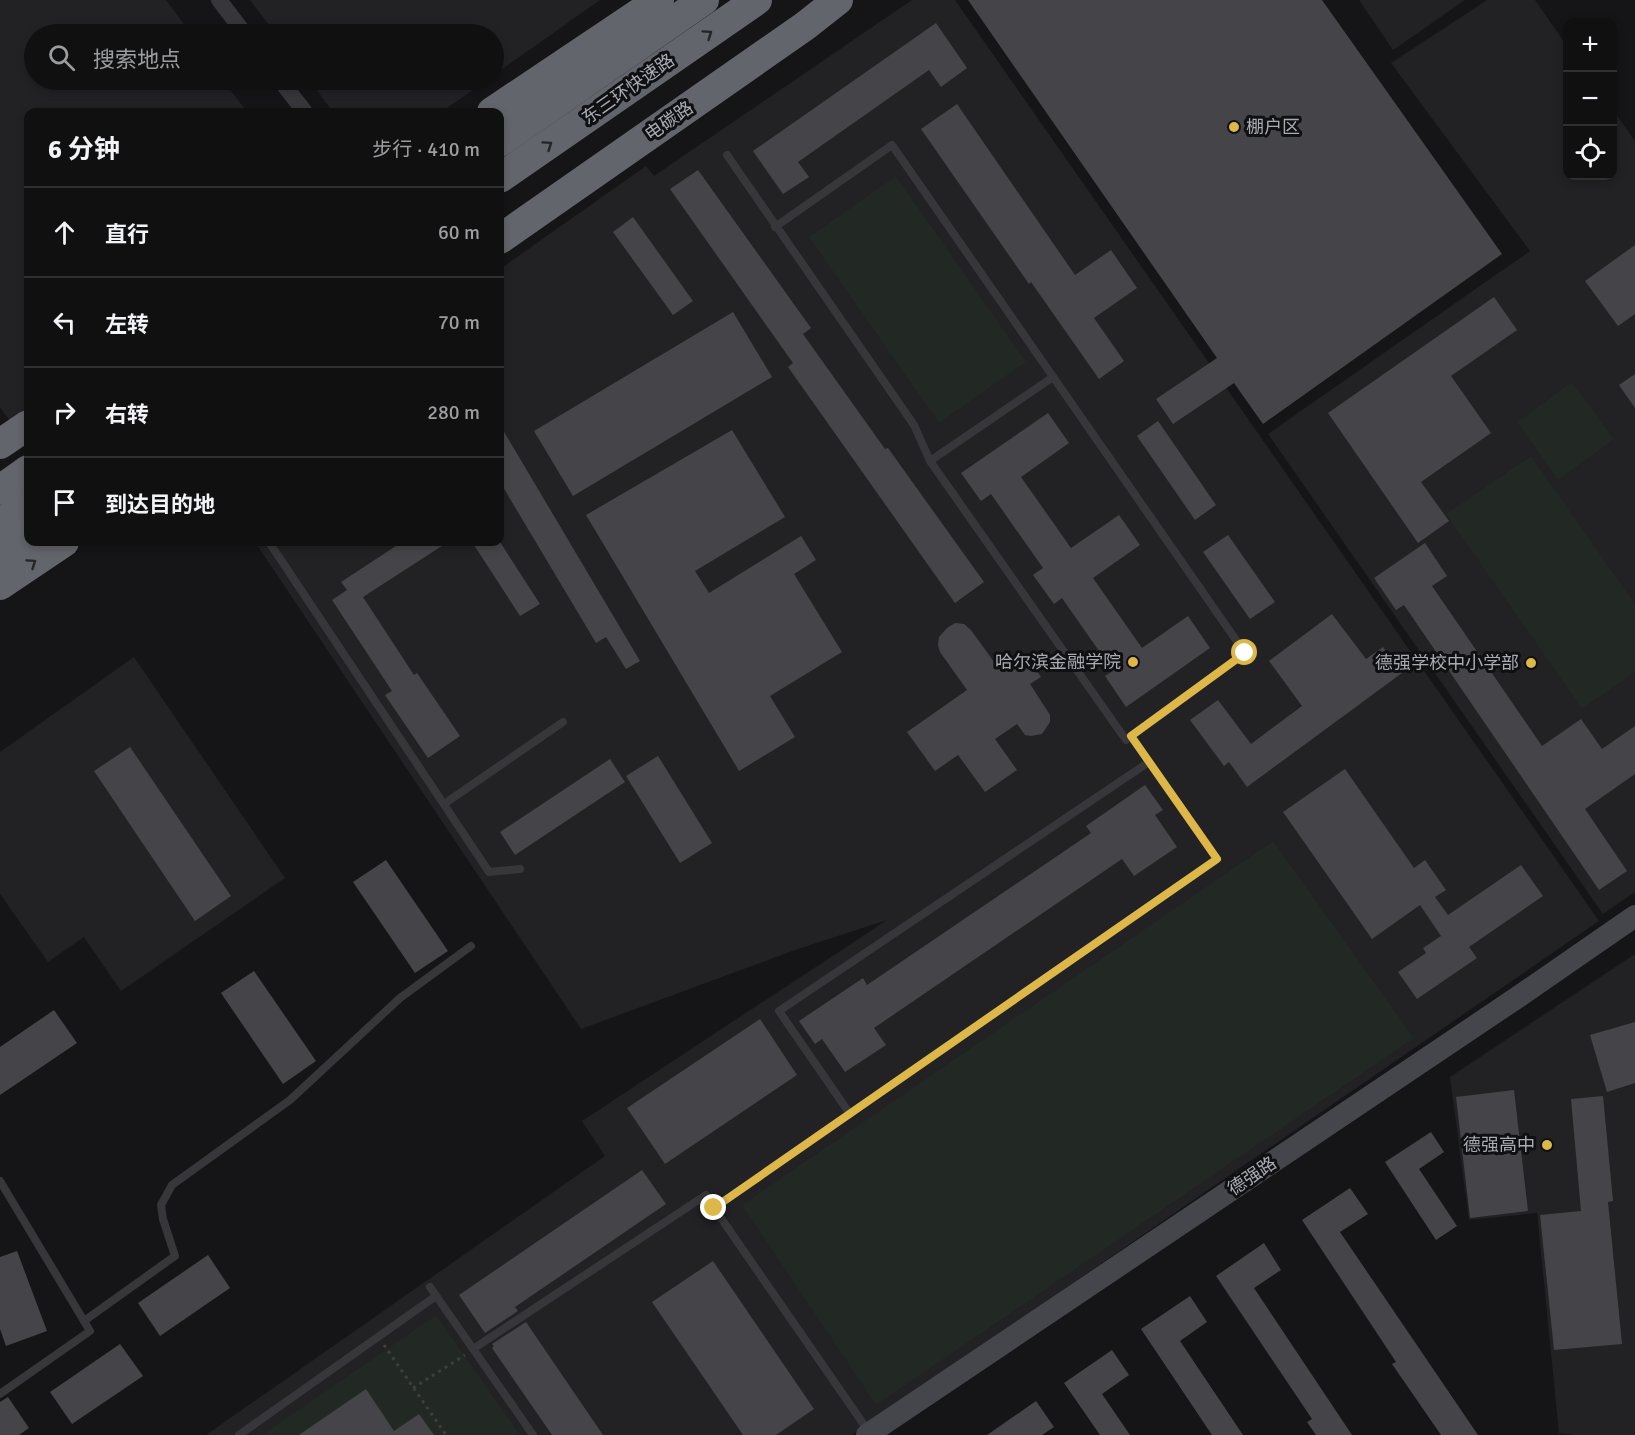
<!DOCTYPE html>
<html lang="zh">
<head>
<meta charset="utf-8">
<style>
	:root { --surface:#101011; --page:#1e1e1f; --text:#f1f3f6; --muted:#9c9d9f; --line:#303031 }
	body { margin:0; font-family:Signika,"Noto Sans SC",sans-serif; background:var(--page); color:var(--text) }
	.controls { position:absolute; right:18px; top:18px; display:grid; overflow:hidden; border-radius:12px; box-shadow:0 3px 9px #0003 }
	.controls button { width:54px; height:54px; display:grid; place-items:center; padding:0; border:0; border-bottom:2px solid var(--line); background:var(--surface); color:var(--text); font:30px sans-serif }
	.stop { position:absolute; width:18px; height:18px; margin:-14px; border:4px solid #ddb747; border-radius:50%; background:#fff }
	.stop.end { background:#ddb747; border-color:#fff; box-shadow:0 2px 6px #0008 }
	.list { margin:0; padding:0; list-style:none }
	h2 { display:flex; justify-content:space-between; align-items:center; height:78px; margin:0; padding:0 24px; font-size:26px }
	h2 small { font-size:20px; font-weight:400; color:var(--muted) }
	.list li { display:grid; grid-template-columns:39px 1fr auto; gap:18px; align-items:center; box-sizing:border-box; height:90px; padding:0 24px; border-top:2px solid var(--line) }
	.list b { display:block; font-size:22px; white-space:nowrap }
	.list em { font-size:20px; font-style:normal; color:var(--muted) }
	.icon { flex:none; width:33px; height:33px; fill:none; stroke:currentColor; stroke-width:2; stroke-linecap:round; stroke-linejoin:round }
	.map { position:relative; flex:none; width:1635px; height:1435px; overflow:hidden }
	.search { position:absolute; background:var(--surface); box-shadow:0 3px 9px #0003; left:24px; top:24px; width:480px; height:66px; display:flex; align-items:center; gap:15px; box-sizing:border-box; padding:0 21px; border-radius:33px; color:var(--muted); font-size:22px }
	.panel { position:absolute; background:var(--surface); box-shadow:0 3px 9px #0003; left:24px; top:108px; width:480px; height:438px; border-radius:12px }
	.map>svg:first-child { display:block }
	.built { fill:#222124 }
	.green { fill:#222823 }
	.building { fill:#454549 }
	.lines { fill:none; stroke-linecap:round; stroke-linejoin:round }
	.path { stroke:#3d3e42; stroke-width:3; stroke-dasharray:3 4.5; stroke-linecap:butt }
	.lane { stroke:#37373b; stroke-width:8 }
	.street { stroke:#37373b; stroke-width:16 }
	.secondary { stroke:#45464b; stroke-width:22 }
	.highway { stroke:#63656c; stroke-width:30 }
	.oneway { stroke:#252528 }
	.route { stroke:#ddb747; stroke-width:8 }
	.poi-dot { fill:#ddb747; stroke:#101012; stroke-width:2 }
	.labels { text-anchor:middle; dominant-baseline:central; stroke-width:6; stroke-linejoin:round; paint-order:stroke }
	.street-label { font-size:18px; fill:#a9acb5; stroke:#101012 }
	.poi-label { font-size:18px; fill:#a9acb5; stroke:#101012; text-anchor:end }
</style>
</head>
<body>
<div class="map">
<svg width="1635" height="1435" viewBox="0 0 1635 1435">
	<rect width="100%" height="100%" fill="#151517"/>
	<!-- built -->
	<g class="built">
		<path d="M 0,0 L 166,0 L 191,34 L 34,34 L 34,80 L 223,80 L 247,112 L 28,112 L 28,408 L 10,421 L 0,407 Z"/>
		<path d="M 250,0 L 600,0 L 494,75 L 494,34 L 276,34 Z"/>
		<path d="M 912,0 L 955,0 L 1599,921 L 852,1435 L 206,1435 L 605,1156 L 582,1121 L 887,920 L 795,950 L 581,1029 L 255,542 L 500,542 L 500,269 L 646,166 L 654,176 Z"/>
		<path d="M 1359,0 L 1465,0 L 1393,50 Z"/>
		<path d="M 1487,0 L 1535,0 L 1567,46 L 1568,176 L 1612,176 L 1613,110 L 1635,141 L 1635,892 L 1603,914 L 1268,434 L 1530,251 L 1391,63 Z"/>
		<path d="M 309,80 L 488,80 L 441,112 L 333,112 Z"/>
		<path d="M 134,657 L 285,878 L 121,991 L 84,937 L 48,962 L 0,894 L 0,752 Z"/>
		<path d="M 1635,954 L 1635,1435 L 1575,1435 L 1559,1433 L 1537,1213 L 1469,1220 L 1450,1077 Z"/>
	</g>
	<!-- green -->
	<g class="green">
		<path d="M 896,176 L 1026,362 L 939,423 L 809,237 Z"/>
		<path d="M 1572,382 L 1614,439 L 1558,480 L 1517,422 Z"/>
		<path d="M 1531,456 L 1635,604 L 1635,672 L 1582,709 L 1446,514 Z"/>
		<path d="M 1273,841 L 1414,1038 L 876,1405 L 742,1205 Z"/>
		<path d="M 436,1315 L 520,1435 L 262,1435 Z"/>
	</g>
	<!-- building -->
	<g class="building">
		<path d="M 968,0 L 1322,0 L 1502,254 L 1263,424 L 1234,383 L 1173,424 L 1156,399 L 1217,358 Z"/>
		<path d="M 936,23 L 967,68 L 941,87 L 929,70 L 798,162 L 809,177 L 783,194 L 753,151 Z"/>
		<path d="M 957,104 L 1075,275 L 1111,250 L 1137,288 L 1094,318 L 1124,361 L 1099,379 L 1031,282 L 1029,284 L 921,129 Z"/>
		<path d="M 698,170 L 811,328 L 803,334 L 885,449 L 888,448 L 984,582 L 955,603 L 788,367 L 793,363 L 670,189 Z"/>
		<path d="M 633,217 L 693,301 L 673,315 L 613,232 Z"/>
		<path d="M 1635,245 L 1635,314 L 1618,326 L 1585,281 Z"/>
		<path d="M 1494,297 L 1517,330 L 1451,376 L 1491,433 L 1421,482 L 1449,521 L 1418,543 L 1328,413 Z"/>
		<path d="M 733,312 L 772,377 L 573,496 L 534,431 Z"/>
		<path d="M 1635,374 L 1635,408 L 1619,385 Z"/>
		<path d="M 1048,413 L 1069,443 L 1021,477 L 1071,548 L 1119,515 L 1140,545 L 1093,578 L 1142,648 L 1188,616 L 1210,648 L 1126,707 L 1105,676 L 1113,671 L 1062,598 L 1054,604 L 1033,575 L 1043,568 L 991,494 L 981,501 L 961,473 Z"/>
		<path d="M 1158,421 L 1216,505 L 1195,520 L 1137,436 Z"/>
		<path d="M 500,425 L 640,661 L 626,669 L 606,637 L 596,643 L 500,482 Z"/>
		<path d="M 732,430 L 785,517 L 695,571 L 709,593 L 801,536 L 816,560 L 794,574 L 842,652 L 770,696 L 795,737 L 739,771 L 586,515 Z"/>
		<path d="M 1228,535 L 1275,602 L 1250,619 L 1203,552 Z"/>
		<path d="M 402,542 L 448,542 L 363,597 L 414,675 L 417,673 L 460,736 L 428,758 L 385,695 L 392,691 L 332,600 L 347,590 L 341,582 Z"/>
		<path d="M 472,542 L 500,542 L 540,604 L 520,616 Z"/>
		<path d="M 1425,543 L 1447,576 L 1432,586 L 1542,746 L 1581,719 L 1602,749 L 1635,726 L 1635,774 L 1585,809 L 1627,871 L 1599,890 L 1404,605 L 1396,610 L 1374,578 Z"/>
		<path d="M 1332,614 L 1366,659 L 1383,647 L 1402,673 L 1247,787 L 1229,762 L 1224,766 L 1190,720 L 1218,700 L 1251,744 L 1302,706 L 1269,661 Z"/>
		<path d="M 955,623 L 964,624 L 971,630 L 994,662 L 1005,658 L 1015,661 L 1023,666 L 1030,661 L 1041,677 L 1030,684 L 1050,715 L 1050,722 L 1042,734 L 1031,736 L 1025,735 L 1017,724 L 995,739 L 1017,770 L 985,792 L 958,755 L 935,771 L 907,732 L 967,690 L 940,652 L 938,645 L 939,637 L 947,628 Z"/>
		<path d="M 130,747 L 231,896 L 195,921 L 94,771 Z"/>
		<path d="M 658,756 L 712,843 L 680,863 L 626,776 Z"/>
		<path d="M 610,759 L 625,782 L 515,855 L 500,832 Z"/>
		<path d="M 1345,769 L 1414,868 L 1425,860 L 1446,890 L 1435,897 L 1448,915 L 1521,865 L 1543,896 L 1469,947 L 1477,958 L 1417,999 L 1398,972 L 1426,953 L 1423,948 L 1441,936 L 1420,905 L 1372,939 L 1283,812 Z"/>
		<path d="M 1145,785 L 1163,810 L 1155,815 L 1177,847 L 1134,876 L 1122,859 L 874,1028 L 886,1045 L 845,1072 L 822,1039 L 815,1044 L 799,1021 L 863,978 L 867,985 L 1091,833 L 1086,826 Z"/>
		<path d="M 386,860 L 448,951 L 415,973 L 353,882 Z"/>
		<path d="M 254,971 L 316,1061 L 283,1084 L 221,993 Z"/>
		<path d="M 54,1010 L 77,1043 L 0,1095 L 0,1047 Z"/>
		<path d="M 760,1019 L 797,1075 L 665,1164 L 627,1108 Z"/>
		<path d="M 1635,1022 L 1635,1083 L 1607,1092 L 1590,1035 Z"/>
		<path d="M 1514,1090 L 1528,1211 L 1470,1218 L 1456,1097 Z"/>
		<path d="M 1603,1096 L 1613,1201 L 1608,1202 L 1622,1344 L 1554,1350 L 1540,1215 L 1581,1211 L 1571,1099 Z"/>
		<path d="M 1431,1132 L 1444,1152 L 1419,1169 L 1457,1226 L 1436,1240 L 1385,1162 Z"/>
		<path d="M 642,1170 L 666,1204 L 515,1307 L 518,1311 L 485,1333 L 459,1295 Z"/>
		<path d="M 1350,1188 L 1368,1214 L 1340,1232 L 1478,1435 L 1441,1435 L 1392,1364 L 1396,1362 L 1302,1220 Z"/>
		<path d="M 1264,1243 L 1281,1270 L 1254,1288 L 1352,1435 L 1316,1435 L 1307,1422 L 1312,1419 L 1216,1276 Z"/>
		<path d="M 17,1251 L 47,1331 L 6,1346 L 0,1329 L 0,1257 Z"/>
		<path d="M 208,1255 L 230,1288 L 160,1336 L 138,1303 Z"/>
		<path d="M 713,1261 L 814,1409 L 776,1435 L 743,1435 L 652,1302 Z"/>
		<path d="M 1190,1296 L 1207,1322 L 1180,1341 L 1243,1435 L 1212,1435 L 1141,1329 Z"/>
		<path d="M 526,1322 L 603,1435 L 552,1435 L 492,1348 L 494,1346 L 492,1344 Z"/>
		<path d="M 120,1344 L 143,1376 L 72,1424 L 50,1392 Z"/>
		<path d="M 1112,1350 L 1129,1375 L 1102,1394 L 1130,1435 L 1100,1435 L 1064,1383 Z"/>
		<path d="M 366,1389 L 394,1431 L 419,1414 L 434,1435 L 299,1435 Z"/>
		<path d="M 8,1397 L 29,1428 L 19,1435 L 0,1435 L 0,1402 Z"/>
		<path d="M 1036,1401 L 1054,1427 L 1042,1435 L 987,1435 Z"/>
	</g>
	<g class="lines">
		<!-- path -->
		<g class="path">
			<path d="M 384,1345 L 446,1435"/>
			<path d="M 413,1388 L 465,1355"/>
		</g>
		<!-- lane -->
		<g class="lane">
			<path d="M 727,155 L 914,425 L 930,461 L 1126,740 L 1245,653 L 892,145 L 775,227"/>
			<path d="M 930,461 L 1053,377"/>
			<path d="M 269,542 L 489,872 L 520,869"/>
			<path d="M 444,804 L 563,722"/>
			<path d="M 850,1114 L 779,1011 L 1149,762"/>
			<path d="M 0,1181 L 90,1331 L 0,1394"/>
			<path d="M 430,1287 L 533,1435"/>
			<path d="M 84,1321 L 175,1256 L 163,1219 L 161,1205 L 172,1185 L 290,1100 L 400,998 L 471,946"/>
			<path d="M 473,1349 L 706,1195 L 714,1208"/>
			<path d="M 869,1432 L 714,1208 L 1217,859 L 1131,736"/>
			<path d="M 239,1435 L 436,1296"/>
		</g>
		<!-- street -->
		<g class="street">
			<path d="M 219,0 L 245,34"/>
			<path d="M 280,80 L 305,112"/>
		</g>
		<!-- secondary -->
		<path class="secondary" d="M 867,1435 L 1518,997 L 1635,916"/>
		<!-- highway -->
		<g class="highway">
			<path d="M 492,112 L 659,0"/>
			<path d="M 500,142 L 704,0"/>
			<path d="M 500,178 L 757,0"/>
			<path d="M 500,239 L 805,26 L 838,0"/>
			<path d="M 0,444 L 28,425"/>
			<path d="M 0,490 L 28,470"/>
			<path d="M 0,524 L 28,504"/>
			<path d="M 0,554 L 28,535"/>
			<path d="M 0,585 L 64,542"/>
		</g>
	</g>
	<!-- one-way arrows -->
	<defs><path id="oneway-chevron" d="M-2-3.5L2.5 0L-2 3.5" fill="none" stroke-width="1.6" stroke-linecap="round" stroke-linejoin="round" transform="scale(1.5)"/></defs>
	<g class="oneway">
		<use href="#oneway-chevron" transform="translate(708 34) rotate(-35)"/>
		<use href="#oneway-chevron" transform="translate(548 145) rotate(-35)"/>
		<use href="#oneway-chevron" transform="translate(32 563) rotate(-34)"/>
	</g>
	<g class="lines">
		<!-- route -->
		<path class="route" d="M 714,1208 L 1217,859 L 1131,736 L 1245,653"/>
	</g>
	<!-- markers -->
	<g class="poi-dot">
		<circle cx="1234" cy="127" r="6"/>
		<circle cx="1133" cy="662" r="6"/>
		<circle cx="1531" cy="663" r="6"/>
		<circle cx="1547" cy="1145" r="6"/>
	</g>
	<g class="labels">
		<!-- street labels -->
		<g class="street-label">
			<text transform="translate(628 89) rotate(-35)">东三环快速路</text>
			<text transform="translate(669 121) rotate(-35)">电碳路</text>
			<text transform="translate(1252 1176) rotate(-34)">德强路</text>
		</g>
		<!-- poi labels -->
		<g class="poi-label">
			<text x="1246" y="127" text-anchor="start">棚户区</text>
			<text x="1121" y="662">哈尔滨金融学院</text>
			<text x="1519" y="663">德强学校中小学部</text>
			<text x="1535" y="1145">德强高中</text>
		</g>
	</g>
</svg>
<div class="controls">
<button>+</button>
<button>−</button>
<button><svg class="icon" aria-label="locate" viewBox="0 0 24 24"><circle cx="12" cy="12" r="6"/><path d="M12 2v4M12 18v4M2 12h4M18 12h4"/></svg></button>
</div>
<div class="stop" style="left:1245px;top:653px"></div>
<div class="stop end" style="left:714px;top:1208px"></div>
<div class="search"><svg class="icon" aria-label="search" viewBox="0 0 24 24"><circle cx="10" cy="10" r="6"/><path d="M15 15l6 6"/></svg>搜索地点</div>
<section class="panel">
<h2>6 分钟<small>步行 · 410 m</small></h2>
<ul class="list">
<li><svg class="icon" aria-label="ahead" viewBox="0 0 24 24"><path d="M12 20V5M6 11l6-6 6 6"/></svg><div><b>直行</b></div><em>60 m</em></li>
<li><svg class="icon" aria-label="left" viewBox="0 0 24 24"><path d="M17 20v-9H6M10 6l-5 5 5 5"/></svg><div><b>左转</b></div><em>70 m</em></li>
<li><svg class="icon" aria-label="right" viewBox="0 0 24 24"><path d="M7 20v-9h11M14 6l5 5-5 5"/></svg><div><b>右转</b></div><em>280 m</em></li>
<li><svg class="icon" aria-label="arrive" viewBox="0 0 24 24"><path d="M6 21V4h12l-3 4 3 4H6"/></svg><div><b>到达目的地</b></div></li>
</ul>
</section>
</div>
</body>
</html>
